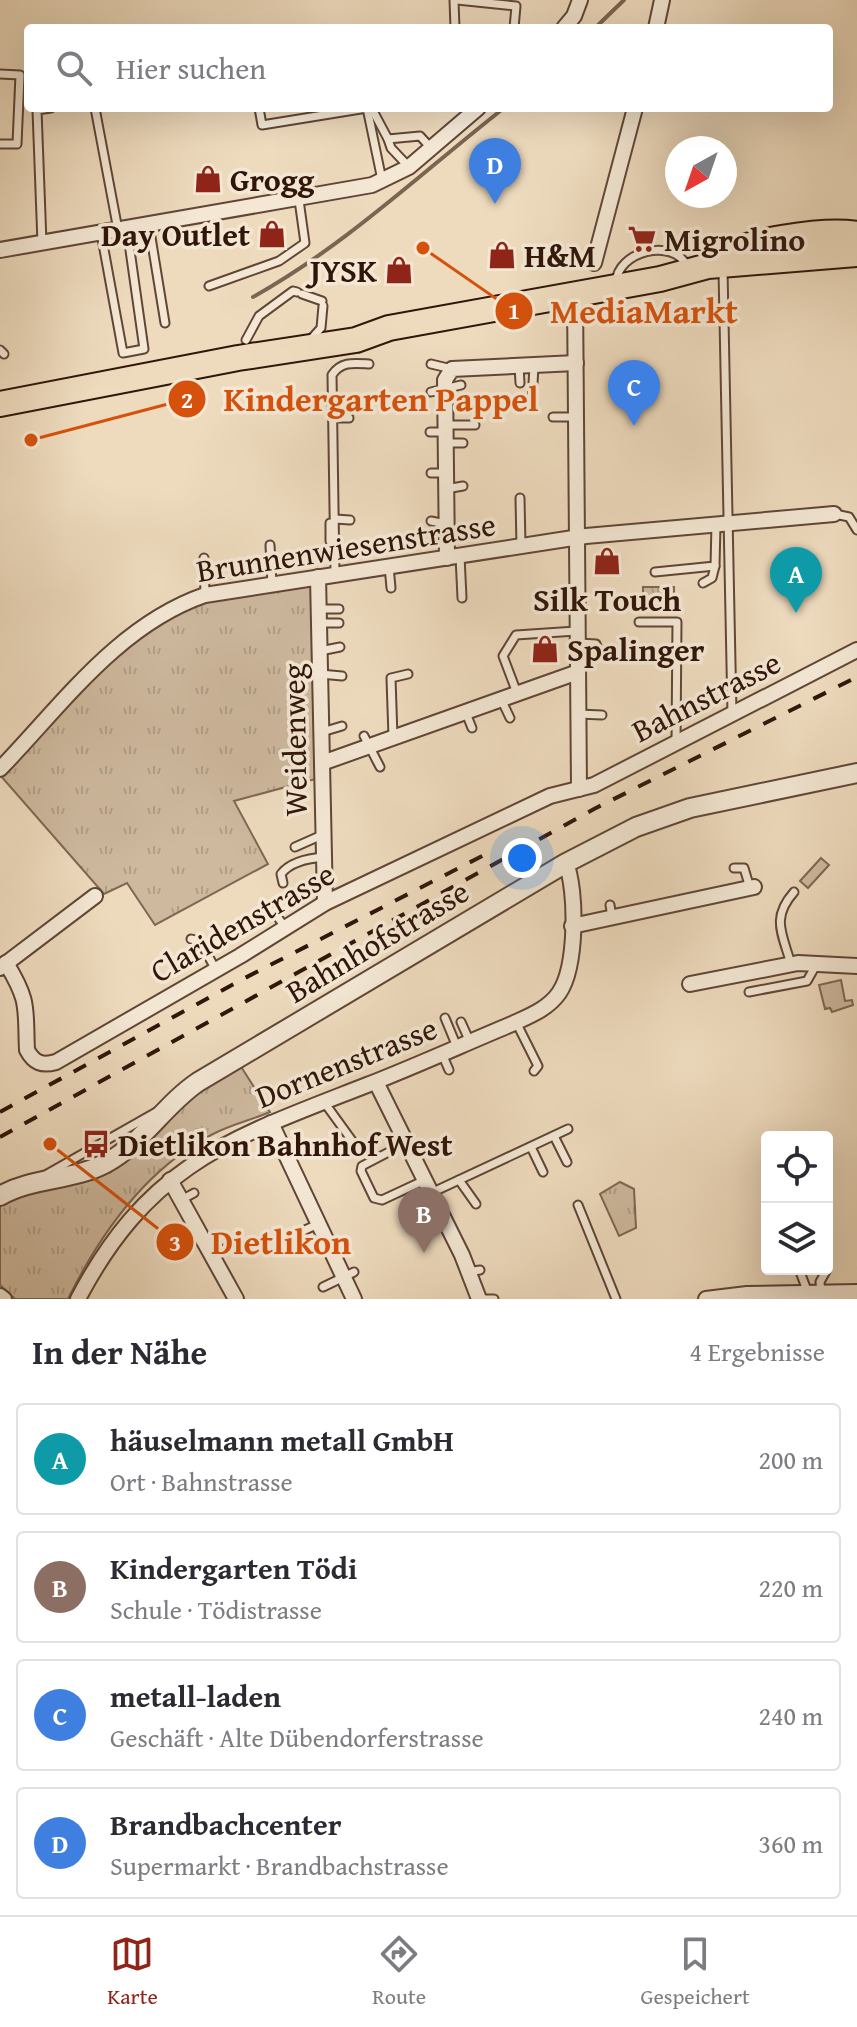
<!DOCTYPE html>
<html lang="de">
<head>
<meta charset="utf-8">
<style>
	:root { --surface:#fff; --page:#f7f7f7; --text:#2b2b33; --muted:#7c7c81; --line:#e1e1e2; --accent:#8f2418 }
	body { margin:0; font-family:"Gentium Book Plus",serif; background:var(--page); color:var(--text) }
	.controls { position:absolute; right:24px; bottom:24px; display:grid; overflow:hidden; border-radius:8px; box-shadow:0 8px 32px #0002 }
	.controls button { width:72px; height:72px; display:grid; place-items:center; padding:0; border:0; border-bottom:2px solid var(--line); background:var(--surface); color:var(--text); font:40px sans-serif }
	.compass { position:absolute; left:665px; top:136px; width:72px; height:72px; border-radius:50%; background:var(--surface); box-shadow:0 8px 32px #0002; rotate:220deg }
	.you { position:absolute; left:522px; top:858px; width:28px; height:28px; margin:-20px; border:6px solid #fff; border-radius:50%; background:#1a73e8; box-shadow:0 0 0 12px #1a73e833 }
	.badge { display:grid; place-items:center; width:52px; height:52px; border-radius:50%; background:var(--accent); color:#fff; font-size:26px; font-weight:700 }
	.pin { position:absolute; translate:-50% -66px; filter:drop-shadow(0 2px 4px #0008) }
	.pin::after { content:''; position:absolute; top:42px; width:28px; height:24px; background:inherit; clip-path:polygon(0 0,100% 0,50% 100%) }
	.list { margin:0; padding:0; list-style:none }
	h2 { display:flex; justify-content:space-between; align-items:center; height:104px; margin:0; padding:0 32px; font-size:34px }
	h2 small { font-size:26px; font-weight:400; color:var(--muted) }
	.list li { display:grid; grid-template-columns:52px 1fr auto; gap:24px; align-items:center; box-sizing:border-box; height:112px; margin:0 16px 16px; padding:0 16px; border:2px solid var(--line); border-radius:8px }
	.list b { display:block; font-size:30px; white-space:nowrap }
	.list p { margin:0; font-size:26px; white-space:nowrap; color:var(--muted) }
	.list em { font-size:26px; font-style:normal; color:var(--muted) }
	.icon { flex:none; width:44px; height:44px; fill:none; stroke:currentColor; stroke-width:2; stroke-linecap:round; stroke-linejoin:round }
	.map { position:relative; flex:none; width:857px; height:1299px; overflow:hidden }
	.search { position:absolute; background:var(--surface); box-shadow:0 8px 32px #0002; left:24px; right:24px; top:24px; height:88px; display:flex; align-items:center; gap:20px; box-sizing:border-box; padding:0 28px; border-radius:8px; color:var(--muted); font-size:30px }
	.sheet { height:616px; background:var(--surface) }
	nav { display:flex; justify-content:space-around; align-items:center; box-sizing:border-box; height:112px; border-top:2px solid var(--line); background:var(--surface); font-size:22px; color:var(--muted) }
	nav a { display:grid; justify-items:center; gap:4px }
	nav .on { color:var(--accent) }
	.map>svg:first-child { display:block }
	.grass { fill:url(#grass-tufts); stroke:#7f6754; stroke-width:2 }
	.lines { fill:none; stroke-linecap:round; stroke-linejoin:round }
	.stream { stroke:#7b6451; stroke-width:4 }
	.service-casing { stroke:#604637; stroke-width:11 }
	.minor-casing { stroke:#604637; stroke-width:18 }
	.tertiary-casing { stroke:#604637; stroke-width:22 }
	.primary-casing { stroke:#30150a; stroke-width:28 }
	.service { stroke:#f4e8d5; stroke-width:7 }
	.minor { stroke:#f4e8d5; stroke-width:14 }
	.tertiary { stroke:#f4e8d5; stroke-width:18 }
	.primary { stroke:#eedbbe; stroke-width:24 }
	.rail { stroke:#30150a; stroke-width:4; stroke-dasharray:14 14; stroke-linecap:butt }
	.labels { text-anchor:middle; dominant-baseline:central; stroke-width:7; stroke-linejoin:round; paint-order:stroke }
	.poi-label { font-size:32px; font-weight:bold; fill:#30150a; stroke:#f4e8d5; text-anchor:start }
	.street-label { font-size:32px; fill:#30150a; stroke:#f4e8d5 }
	.leader { fill:none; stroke:#d6520c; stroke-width:3 }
	.callout-dot { fill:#d6520c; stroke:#f4e8d5; stroke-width:3 }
	.mark-label { font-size:24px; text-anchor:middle; font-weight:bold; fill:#fff }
	.callout-label { font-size:34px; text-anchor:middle; font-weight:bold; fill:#d6520c; stroke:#f4e8d5; stroke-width:7; stroke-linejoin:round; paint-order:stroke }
</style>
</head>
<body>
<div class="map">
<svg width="857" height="1299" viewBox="0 0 857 1299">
	<defs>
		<pattern id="grass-tufts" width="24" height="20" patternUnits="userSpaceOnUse" patternTransform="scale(2)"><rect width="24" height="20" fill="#ceb99f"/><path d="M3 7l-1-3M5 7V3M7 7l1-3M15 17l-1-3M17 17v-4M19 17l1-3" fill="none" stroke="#b19e88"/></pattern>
	</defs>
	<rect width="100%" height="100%" fill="#eedbbe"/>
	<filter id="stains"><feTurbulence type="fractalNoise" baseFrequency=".0025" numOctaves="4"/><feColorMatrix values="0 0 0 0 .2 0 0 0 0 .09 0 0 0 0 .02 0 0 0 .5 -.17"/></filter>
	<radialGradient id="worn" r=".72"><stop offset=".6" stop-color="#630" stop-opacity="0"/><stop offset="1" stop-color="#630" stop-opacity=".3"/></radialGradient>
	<!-- grass -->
	<g class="grass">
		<path d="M 318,577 L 323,777 L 234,801 L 268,864 L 155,925 L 127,883 L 104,894 L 0,775 L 123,641 L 180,604 Z"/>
		<rect x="643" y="587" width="31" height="15"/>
		<path d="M 821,858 L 829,865 L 808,888 L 800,881 Z"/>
		<path d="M 841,980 L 845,1001 L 852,1000 L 853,1005 L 832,1012 L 830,1008 L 825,1009 L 819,985 Z"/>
		<path d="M 238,1062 L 270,1112 C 251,1120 230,1125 213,1134 C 147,1168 100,1234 68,1299 L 15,1299 L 0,1285 L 0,1206 L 16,1197 L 98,1172 L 180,1101 Z"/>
		<path d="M 620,1182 L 634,1189 L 636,1228 L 619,1236 L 600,1194 Z"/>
	</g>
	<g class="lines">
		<!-- stream -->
		<g class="stream">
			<path d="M 595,28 L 624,0"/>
			<path d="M 253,297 C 346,245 421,173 504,108"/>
		</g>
		<defs>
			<g id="service">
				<path d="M 454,0 L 455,28"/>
				<path d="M 457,0 L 516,6 L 514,28"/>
				<path d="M 0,74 L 20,75 L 17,144 L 0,144"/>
				<path d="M 95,108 L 118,230"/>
				<path d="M 259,108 L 262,125 L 367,108 L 382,180"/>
				<path d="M 367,108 L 372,109 L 388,139"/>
				<path d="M 409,167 L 391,148 L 388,139 L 420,136 L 431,148"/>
				<path d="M 149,225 L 165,323"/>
				<path d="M 101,233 L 123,353 L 144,349 L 127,229"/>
				<path d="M 42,243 L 37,110 L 51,108"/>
				<path d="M 723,270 L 732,713"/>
				<path d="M 616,283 C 617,251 673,237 687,266"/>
				<path d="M 209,286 L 279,261 L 305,243 L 299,200"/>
				<path d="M 302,294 L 322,301"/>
				<path d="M 311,339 L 321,328 L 323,306"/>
				<path d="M 246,340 L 259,316 L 293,291 L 297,292"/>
				<path d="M 0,350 L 4,354"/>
				<path d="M 431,364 L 452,369"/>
				<path d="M 519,366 L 520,383"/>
				<path d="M 431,392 L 461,385"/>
				<path d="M 532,401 L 534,366"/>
				<path d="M 332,405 L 349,404"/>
				<path d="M 553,417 L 575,417"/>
				<path d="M 332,418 L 349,418"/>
				<path d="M 445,425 L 475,425"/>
				<path d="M 430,432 L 445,432"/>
				<path d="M 445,443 L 463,443"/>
				<path d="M 431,473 L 445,473"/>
				<path d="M 446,489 L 463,486"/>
				<path d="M 520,498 L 521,546"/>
				<path d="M 835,514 L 849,517 L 857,530"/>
				<path d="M 335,519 L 350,520"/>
				<path d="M 431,521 L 446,524"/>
				<path d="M 330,523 L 330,541 L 334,546"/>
				<path d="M 446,531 L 464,529"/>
				<path d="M 270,545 L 272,585"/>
				<path d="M 460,556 L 462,598"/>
				<path d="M 204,558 L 205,595"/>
				<path d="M 389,566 L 391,588"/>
				<path d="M 655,572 L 715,566 L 716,524"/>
				<path d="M 335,574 L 332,375 C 341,361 354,363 369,364"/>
				<path d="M 703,583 L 712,578 L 715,566"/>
				<path d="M 319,609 L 339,609"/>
				<path d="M 639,622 L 677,622 L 676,742"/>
				<path d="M 319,623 L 339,623"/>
				<path d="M 579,643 L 596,644 L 600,655"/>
				<path d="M 320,651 L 340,647"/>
				<path d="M 320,674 L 342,676"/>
				<path d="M 517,693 L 503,656 L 516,635 L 576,631"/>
				<path d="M 501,699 L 510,718"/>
				<path d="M 466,713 L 472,728"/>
				<path d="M 578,714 L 602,715"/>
				<path d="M 322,732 L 342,726"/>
				<path d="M 364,736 L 380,767"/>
				<path d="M 393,737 L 391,678 L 408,674"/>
				<path d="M 295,847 L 322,835"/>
				<path d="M 734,868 L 744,868 L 750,888"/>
				<path d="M 283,883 L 281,874 C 291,861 309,858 325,857"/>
				<path d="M 610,905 L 612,917"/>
				<path d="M 273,911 L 285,927"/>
				<path d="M 191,939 L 200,941 L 216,970"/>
				<path d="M 791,964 C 782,933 771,918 794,892"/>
				<path d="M 749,992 L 807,981 L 816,965"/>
				<path d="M 445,1018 L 457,1047"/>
				<path d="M 461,1022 L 470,1042"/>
				<path d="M 516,1022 L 538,1066 L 534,1071"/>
				<path d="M 442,1054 L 449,1070"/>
				<path d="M 324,1102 L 353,1142"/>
				<path d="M 554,1136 L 567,1162"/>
				<path d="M 406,1143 L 362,1166 L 361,1171 L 374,1198 L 382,1200 L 425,1180"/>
				<path d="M 531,1147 L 543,1172"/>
				<path d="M 47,1174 L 158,1111"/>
				<path d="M 459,1180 L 476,1204"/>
				<path d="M 431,1193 L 568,1129"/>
				<path d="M 181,1200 L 194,1193"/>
				<path d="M 578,1205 L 616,1299"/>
				<path d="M 419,1214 L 437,1205"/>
				<path d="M 292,1236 L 318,1224"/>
				<path d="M 213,1255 L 226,1248"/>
				<path d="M 799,1269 L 808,1293"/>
				<path d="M 468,1272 L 480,1270"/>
				<path d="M 323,1287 L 354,1272"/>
				<path d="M 821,1293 L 820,1282 L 826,1271"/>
				<path d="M 485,1299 L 494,1299"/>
			</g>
			<g id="minor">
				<path d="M 564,28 L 574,16 L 580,0"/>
				<path d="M 656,28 L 662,0"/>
				<path d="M 0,250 L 372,185 L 409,167 L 478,108"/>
				<path d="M 594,263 L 635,108"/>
				<path d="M 575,294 L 579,789"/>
				<path d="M 447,558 L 445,380 L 452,369 L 576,363"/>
				<path d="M 318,577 L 325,903"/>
				<path d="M 322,763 L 578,672"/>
				<path d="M 0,769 C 62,705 118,625 205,595 L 586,536 L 834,514"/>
				<path d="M 572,926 L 754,887"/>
				<path d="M 6,963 C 30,1002 25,1008 27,1050 C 34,1063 42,1066 56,1062 L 240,956 L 325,903 L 550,796 L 594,785 L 857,650"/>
				<path d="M 0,968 L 95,896"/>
				<path d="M 690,984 L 798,963 L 857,966"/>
				<path d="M 376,1082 L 462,1255 L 479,1299"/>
				<path d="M 271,1123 L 354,1299"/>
				<path d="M 170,1180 L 236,1299"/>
				<path d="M 0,1296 L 4,1299"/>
				<path d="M 78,1299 C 150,1162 232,1138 367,1085 C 416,1066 464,1044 512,1024 C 529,1016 548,1009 559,993 C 577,967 577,891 566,863"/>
				<path d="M 706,1299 L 747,1294 L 857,1292"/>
			</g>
			<path id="tertiary" d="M 0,1196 C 33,1177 73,1181 106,1163 C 142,1144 164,1105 198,1082 L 566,863 L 636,827 L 690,808 L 857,773"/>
			<g id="primary">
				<path d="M 716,260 C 742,240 825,229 857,234"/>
				<path d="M 0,404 L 238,358 L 356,340 L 389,328 L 660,279 L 708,266 L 857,254"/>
			</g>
		</defs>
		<!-- service casing -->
		<use href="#service" class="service-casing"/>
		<!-- minor casing -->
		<use href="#minor" class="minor-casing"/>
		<!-- tertiary casing -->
		<use href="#tertiary" class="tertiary-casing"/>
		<!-- primary casing -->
		<use href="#primary" class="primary-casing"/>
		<!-- service -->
		<use href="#service" class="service"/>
		<!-- minor -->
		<use href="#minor" class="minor"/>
		<!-- tertiary -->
		<use href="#tertiary" class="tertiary"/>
		<!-- primary -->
		<use href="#primary" class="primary"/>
		<!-- rail -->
		<g class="rail">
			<path d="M 0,1112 L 241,980 L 488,853"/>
			<path d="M 0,1137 L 594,809 L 857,677"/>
		</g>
	</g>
	<!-- icons -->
	<defs>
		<symbol id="shop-bare" viewBox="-9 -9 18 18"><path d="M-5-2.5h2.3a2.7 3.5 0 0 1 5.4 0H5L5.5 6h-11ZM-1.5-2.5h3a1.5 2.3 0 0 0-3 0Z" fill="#8f2418" stroke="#f4e8d5" stroke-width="2.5" paint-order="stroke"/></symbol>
		<symbol id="supermarket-bare" viewBox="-9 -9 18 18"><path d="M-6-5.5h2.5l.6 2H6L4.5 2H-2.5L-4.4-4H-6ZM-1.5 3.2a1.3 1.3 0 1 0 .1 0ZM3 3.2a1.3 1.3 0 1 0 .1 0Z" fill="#8f2418" stroke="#f4e8d5" stroke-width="2.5" paint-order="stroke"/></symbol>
		<symbol id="bus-bare" viewBox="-9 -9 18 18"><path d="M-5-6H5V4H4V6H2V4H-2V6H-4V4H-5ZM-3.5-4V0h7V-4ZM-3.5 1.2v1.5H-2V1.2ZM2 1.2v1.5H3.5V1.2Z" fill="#8f2418" stroke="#f4e8d5" stroke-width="2.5" paint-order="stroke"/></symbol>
	</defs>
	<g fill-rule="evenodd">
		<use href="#shop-bare" x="188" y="159" width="40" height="40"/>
		<use href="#shop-bare" x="252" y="214" width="40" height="40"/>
		<use href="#supermarket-bare" x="622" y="219" width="40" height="40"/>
		<use href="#shop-bare" x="482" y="235" width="40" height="40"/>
		<use href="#shop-bare" x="379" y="250" width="40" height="40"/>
		<use href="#shop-bare" x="587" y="541" width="40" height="40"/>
		<use href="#shop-bare" x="525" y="629" width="40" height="40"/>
		<use href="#bus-bare" x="76" y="1124" width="40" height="40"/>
	</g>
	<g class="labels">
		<!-- poi labels -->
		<g class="poi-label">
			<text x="230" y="179">Grogg</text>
			<text x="250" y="234" text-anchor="end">Day Outlet</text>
			<text x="664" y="239">Migrolino</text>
			<text x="524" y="255">H&amp;M</text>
			<text x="377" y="270" text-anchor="end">JYSK</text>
			<text x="607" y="599" text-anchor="middle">Silk Touch</text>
			<text x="567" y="649">Spalinger</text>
			<text x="118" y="1144">Dietlikon Bahnhof West</text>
		</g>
		<!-- street labels -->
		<g class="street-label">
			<text transform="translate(346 547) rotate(-9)">Brunnenwiesenstrasse</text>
			<text transform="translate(706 696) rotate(-27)">Bahnstrasse</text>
			<text transform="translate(294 740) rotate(-91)">Weidenweg</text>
			<text transform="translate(242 922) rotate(-30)">Claridenstrasse</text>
			<text transform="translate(377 941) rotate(-31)">Bahnhofstrasse</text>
			<text transform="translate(346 1062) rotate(-22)">Dornenstrasse</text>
		</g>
	</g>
	<!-- callouts -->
	<path class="leader" d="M423 248L514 311M31 440L187 399M50 1144L175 1242"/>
	<g class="callout-dot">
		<circle cx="423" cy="248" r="8"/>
		<circle cx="31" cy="440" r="8"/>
		<circle cx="50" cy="1144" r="8"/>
		<circle cx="514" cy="311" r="20"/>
		<circle cx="187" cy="399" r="20"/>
		<circle cx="175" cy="1242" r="20"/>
	</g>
	<g class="mark-label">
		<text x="514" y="319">1</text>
		<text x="187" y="408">2</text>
		<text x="175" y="1251">3</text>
	</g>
	<g class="callout-label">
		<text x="644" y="323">MediaMarkt</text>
		<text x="381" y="411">Kindergarten Pappel</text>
		<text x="281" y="1254">Dietlikon</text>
	</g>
	<rect width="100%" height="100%" filter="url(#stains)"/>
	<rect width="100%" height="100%" fill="url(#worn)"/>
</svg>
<div class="controls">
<button><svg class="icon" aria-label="locate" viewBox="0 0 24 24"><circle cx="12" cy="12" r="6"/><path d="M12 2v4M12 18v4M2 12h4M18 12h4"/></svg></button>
<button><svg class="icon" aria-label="layers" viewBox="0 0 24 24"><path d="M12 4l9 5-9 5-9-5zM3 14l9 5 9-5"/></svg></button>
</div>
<svg class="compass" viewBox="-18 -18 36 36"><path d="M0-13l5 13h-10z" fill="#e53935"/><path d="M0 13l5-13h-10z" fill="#7c7c81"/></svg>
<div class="you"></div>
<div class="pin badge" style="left:796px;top:613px;background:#0f9aa8">A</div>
<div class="pin badge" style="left:424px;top:1253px;background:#8d6e63">B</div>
<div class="pin badge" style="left:634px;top:426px;background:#3f7fe0">C</div>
<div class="pin badge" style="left:495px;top:204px;background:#3f7fe0">D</div>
<div class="search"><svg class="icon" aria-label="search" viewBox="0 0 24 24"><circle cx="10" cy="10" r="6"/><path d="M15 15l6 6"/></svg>Hier suchen</div>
</div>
<section class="sheet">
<h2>In der Nähe<small>4 Ergebnisse</small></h2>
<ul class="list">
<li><span class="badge" style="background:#0f9aa8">A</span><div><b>häuselmann metall GmbH</b><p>Ort · Bahnstrasse</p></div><em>200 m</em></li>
<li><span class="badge" style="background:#8d6e63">B</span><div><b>Kindergarten Tödi</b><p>Schule · Tödistrasse</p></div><em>220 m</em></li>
<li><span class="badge" style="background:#3f7fe0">C</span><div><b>metall-laden</b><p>Geschäft · Alte Dübendorferstrasse</p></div><em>240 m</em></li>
<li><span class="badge" style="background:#3f7fe0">D</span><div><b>Brandbachcenter</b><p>Supermarkt · Brandbachstrasse</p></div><em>360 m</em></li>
</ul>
</section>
<nav>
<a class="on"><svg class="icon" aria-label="map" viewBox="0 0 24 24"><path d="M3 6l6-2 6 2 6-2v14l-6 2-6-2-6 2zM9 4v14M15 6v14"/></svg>Karte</a>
<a><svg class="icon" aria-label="directions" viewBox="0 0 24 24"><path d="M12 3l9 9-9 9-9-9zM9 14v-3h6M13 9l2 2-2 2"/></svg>Route</a>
<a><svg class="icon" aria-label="saved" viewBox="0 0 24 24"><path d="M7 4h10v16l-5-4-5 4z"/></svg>Gespeichert</a>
</nav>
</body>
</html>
